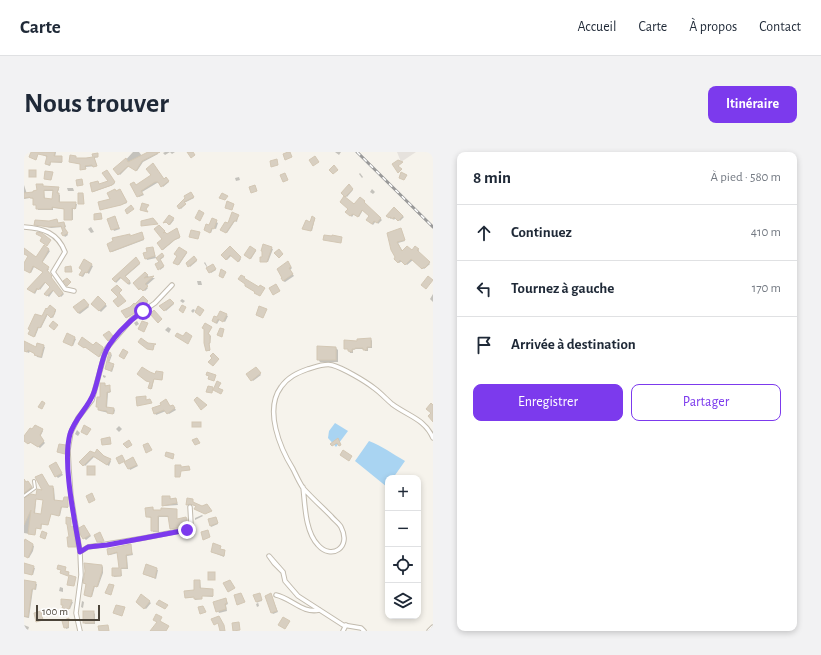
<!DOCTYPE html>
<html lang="fr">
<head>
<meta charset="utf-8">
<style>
	:root { --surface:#fff; --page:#f2f2f3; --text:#1f2937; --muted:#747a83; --line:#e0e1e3; --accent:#7c3aed }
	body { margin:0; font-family:"Alegreya Sans",sans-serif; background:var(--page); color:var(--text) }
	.controls { position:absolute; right:12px; bottom:12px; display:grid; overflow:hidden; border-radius:8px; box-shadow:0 2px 6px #0003 }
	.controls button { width:36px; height:36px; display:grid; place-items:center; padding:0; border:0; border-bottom:1px solid var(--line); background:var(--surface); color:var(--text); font:20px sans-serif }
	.scale { position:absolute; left:12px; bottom:10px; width:64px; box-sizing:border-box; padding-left:4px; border:2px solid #4b4439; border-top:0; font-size:11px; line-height:14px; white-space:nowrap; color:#4b4439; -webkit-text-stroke:3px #fff; paint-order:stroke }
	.stop { position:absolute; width:12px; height:12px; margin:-9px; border:3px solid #7c3aed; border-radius:50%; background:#fff }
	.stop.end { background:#7c3aed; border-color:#fff; box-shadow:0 1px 4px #0008 }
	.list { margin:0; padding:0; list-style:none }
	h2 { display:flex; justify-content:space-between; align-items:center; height:52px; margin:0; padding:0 16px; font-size:17px }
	h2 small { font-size:13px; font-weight:400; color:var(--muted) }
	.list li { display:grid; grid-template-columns:26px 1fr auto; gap:12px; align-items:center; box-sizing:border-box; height:56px; padding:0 16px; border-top:1px solid var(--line) }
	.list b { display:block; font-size:15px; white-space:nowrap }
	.list em { font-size:13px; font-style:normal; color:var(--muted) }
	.actions { display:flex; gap:8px; padding:12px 16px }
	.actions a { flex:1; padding:9px 0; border:1px solid var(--accent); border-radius:8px; text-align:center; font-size:14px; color:var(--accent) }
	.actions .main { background:var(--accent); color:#fff }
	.icon { flex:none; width:22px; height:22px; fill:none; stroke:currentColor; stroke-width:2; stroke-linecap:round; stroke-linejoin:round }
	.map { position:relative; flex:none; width:409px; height:479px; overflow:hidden; border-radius:8px }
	header { display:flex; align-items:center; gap:24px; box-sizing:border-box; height:56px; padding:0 20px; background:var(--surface); border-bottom:1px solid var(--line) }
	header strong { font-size:19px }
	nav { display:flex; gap:22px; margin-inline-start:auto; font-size:14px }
	.intro { display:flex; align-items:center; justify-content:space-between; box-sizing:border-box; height:96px; padding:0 24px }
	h1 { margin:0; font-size:28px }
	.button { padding:10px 18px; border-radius:8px; background:var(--accent); color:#fff; font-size:14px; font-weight:700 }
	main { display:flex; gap:24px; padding:0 24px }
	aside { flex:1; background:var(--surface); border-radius:8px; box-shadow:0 2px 6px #0003 }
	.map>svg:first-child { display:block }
	.industrial { fill:#e6e2dd }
	.water { fill:#a9d4f2 }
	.shadow { fill:#0003; fill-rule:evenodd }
	.building { fill:#d8cfc1; stroke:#d3c7b4; fill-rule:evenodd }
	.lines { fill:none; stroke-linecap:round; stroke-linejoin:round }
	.lane-casing { stroke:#c2bbae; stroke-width:4 }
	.street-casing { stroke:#c2bbae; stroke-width:5.5 }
	.lane { stroke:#fff; stroke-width:2 }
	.street { stroke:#fff; stroke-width:3.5 }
	.rail-casing { stroke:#9a9a9a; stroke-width:3 }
	.rail { stroke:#fff; stroke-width:1.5; stroke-dasharray:4.5; stroke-linecap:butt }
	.route { stroke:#7c3aed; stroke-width:5 }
</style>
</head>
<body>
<header>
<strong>Carte</strong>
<nav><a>Accueil</a><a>Carte</a><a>À propos</a><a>Contact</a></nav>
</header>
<div class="intro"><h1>Nous trouver</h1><a class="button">Itinéraire</a></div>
<main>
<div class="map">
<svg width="409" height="479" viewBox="0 0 409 479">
	<rect width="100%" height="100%" fill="#f6f3ec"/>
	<!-- industrial -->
	<path class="industrial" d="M 373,0 L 392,0 L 377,10 Z"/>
	<!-- water -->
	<g class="water">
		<path d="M 311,271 L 324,279 L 312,295 L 304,286 L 305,279 Z"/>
		<path d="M 345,289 C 358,294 369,302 381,309 L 369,326 L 364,326 L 363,335 L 331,309 Z"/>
	</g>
	<!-- shadow -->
	<g class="shadow">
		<path d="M 20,0 L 32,0 L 31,5 L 37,5 L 38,11 L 27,10 L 26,14 L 23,13 L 22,12 L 23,5 L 19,3 Z"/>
		<path d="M 109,0 L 115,0 L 118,4 L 126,0 L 134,0 L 134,2 L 119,10 L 113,19 L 105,14 L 96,23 L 90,17 L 97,13 Z"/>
		<path d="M 141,0 L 151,0 L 148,2 L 146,0 L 141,3 L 139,1 Z"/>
		<path d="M 311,0 L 317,0 L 315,3 Z"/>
		<path d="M 74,2 L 74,5 L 70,6 L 73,14 L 61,15 L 62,17 L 58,18 L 57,12 L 47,10 L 52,5 L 52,7 L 70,6 L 69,3 Z"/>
		<path d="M 84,20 L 91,31 L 89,33 L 69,40 L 69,39 L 75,33 L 85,30 Z"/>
		<path d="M 336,21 L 339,25 L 338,26 L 335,22 Z"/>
		<path d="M 215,25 L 216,28 L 212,29 L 211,26 Z"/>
		<path d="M 142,26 L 145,30 L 139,35 L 135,30 L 133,31 L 118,40 L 120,43 L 115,45 L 114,44 L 112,34 Z"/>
		<path d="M 0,33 L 3,42 L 14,39 L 18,33 L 20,35 L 34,36 L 35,37 L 33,42 L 36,43 L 36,51 L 53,52 L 52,57 L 49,57 L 49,68 L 41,67 L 41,57 L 29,56 L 29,58 L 14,58 L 13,53 L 10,52 L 10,47 L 6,46 L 0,47 ZM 20,39 L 30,39 L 29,48 L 21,47 Z"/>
		<path d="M 325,34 L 329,38 L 323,45 L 318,41 Z"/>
		<path d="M 43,36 L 49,36 L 50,39 L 44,39 Z"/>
		<path d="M 348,37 L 351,40 L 349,42 L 346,40 Z"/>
		<path d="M 97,39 L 103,51 L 97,53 L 77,57 L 88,47 L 93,41 Z"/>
		<path d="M 168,42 L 170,46 L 160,51 L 161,53 L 157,57 L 154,54 Z"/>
		<path d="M 337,46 L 341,51 L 340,52 L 358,68 L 354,72 L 352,69 L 349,73 L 344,69 L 346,64 L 339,58 L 335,65 L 330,62 L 328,65 L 323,60 Z"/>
		<path d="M 370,56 L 380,65 L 376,69 L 372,65 L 370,68 L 368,66 L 367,67 L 363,64 Z"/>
		<path d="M 146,64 L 150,68 L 146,73 L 143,71 L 141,71 Z"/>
		<path d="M 214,64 L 213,70 L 211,69 L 203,81 L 197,78 L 205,73 Z"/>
		<path d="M 91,65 L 96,77 L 90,79 L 85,67 Z"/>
		<path d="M 291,66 L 288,79 L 280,77 Z"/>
		<path d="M 33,68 L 34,72 L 40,71 L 41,72 L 42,75 L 40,76 L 44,83 L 41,85 L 38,81 L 40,80 L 39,75 L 27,76 L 11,72 Z"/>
		<path d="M 188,68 L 194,71 L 192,77 L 189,76 L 187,81 L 181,78 L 185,75 Z"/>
		<path d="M 135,74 L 143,83 L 153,78 L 156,86 L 151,88 L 139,98 L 134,91 L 140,87 Z"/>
		<path d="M 67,75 L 70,80 L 67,81 L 64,77 Z"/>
		<path d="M 377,77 L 381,89 L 374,91 L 379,100 L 388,100 L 394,97 L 395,99 L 394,100 L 406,112 L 400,117 L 389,108 L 383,113 L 378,109 L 375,111 L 371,107 L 373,105 L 368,98 Z"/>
		<path d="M 105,83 L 107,85 L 118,83 L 120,88 L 88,100 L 87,99 Z"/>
		<path d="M 240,93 L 249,97 L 244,110 L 237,109 L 239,106 Z"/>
		<path d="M 20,94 L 26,99 L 18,111 L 25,117 L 23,120 L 28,126 L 27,127 L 40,142 L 37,145 L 30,138 L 25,145 L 22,142 L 27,135 L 22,130 L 16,138 L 14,136 L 11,142 L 6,138 L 20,120 L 10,115 L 7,121 L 2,119 L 0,112 L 5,104 L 0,101 L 0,97 L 12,106 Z"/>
		<path d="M 227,95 L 232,99 L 227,107 L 221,103 Z"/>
		<path d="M 129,96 L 132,106 L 123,108 L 122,106 L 124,101 Z"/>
		<path d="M 155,96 L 163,101 L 155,113 L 151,111 Z"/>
		<path d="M 206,96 L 217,107 L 215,110 L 208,103 L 203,108 L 198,103 Z"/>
		<path d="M 138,103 L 140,105 L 136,108 L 140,115 L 136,118 L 136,110 L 133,106 Z"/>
		<path d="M 111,106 L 116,112 L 101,125 L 107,131 L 105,133 L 98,125 L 92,131 L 89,127 Z"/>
		<path d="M 170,106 L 173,109 L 166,115 L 163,111 Z"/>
		<path d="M 60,109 L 69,114 L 65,122 L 62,120 L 59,125 L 57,124 Z"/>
		<path d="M 181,110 L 184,116 L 189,114 L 192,118 L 187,121 L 180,111 Z"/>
		<path d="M 265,112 L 268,116 L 266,118 L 270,124 L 261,130 L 259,129 Z"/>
		<path d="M 121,121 L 126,126 L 131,126 L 122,134 L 124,136 L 121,139 L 118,137 L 117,138 L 110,131 Z"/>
		<path d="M 173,129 L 177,129 L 178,133 L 174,133 Z"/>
		<path d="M 409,142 L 409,150 L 406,147 Z"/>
		<path d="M 119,145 L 124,151 L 103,166 L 111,153 Z"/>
		<path d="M 74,146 L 83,154 L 77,160 L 68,152 Z"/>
		<path d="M 158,147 L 161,149 L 159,151 L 156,149 Z"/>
		<path d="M 146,148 L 150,152 L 142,159 L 137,154 Z"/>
		<path d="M 61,149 L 65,155 L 56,162 L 54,161 Z"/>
		<path d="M 26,155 L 32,159 L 29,166 L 24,162 L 17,176 L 15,175 L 11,185 L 6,183 Z"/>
		<path d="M 169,157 L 171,158 L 169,161 L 167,159 Z"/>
		<path d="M 202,163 L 204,164 L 201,170 L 196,167 L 193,172 L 190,170 L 193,167 Z"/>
		<path d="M 113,169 L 115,172 L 112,174 L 110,171 Z"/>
		<path d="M 144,175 L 147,177 L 145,181 L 141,178 Z"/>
		<path d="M 187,175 L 184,183 L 187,184 L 186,192 L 185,191 L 186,199 L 183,199 L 181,177 Z"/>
		<path d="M 44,182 L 52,187 L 49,194 L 42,191 Z"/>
		<path d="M 347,187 L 348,189 L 348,196 L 344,196 L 344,199 L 341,199 L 340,197 L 332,197 L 329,198 L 329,201 L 326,201 L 325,198 L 321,196 L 334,190 Z"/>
		<path d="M 0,191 L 13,197 L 19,194 L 21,195 L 18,206 L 13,205 L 12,202 L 6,199 L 5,201 L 0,199 Z"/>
		<path d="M 72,191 L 80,197 L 76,205 L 62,195 L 61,196 L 56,193 L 69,194 Z"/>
		<path d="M 312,196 L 314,198 L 314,210 L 296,210 L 294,207 Z"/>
		<path d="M 87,202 L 88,203 L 85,211 L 90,214 L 88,220 L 82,217 Z"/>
		<path d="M 233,218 L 237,223 L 229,229 L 228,228 Z"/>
		<path d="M 126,221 L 132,223 L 139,222 L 138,228 L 130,227 L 128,237 L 126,237 Z"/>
		<path d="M 79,223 L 82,224 L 81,226 L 79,225 Z"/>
		<path d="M 81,232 L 82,235 L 86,236 L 87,240 L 84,241 L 83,256 L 90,257 L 91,258 L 90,262 L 76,259 L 74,255 Z"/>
		<path d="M 150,255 L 152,258 L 145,262 L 142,259 L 132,263 L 129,257 Z"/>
		<path d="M 95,274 L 98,277 L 95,280 L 92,277 Z"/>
		<path d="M 18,278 L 19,279 L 16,285 L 21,291 L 16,296 L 7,290 L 5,292 L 0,288 L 0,285 Z"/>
		<path d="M 53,278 L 56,281 L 54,284 L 51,282 Z"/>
		<path d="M 74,299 L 87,309 L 85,314 L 70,305 L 61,314 L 57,310 L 71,302 Z"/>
		<path d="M 109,306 L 114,314 L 106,318 L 102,310 Z"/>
		<path d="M 33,313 L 39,323 L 34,326 L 32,324 Z"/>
		<path d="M 0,328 L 8,336 L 0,343 Z"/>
		<path d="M 25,335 L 30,336 L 31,349 L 40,350 L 43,346 L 44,347 L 44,356 L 38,355 L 36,364 L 27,362 L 24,373 L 18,372 L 17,377 L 12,376 L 11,383 L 0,381 L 0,357 L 12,344 ZM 12,347 L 20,348 L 18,363 L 11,362 Z"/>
		<path d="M 146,345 L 147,348 L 152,347 L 154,353 L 140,354 L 139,353 Z"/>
		<path d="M 129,356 L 130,359 L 153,358 L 153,368 L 163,367 L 164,375 L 148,377 L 145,365 L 135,365 L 135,380 L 129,380 L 128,366 L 123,365 Z"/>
		<path d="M 178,363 L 179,364 L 171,368 L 171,366 Z"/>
		<path d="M 192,366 L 194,372 L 187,375 L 186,368 Z"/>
		<path d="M 61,376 L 67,384 L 62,388 L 60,386 Z"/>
		<path d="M 0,388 L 10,394 L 9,399 L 5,406 L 0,403 Z"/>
		<path d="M 106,394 L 109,403 L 103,404 L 104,417 L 97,417 L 98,424 L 90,425 L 89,423 L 96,417 L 94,401 L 86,403 L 85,402 Z"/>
		<path d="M 196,395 L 196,398 L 201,400 L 200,405 L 188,400 Z"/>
		<path d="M 0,412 L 11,416 L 9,423 L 0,421 Z"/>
		<path d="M 78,414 L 79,415 L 79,421 L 74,435 L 71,434 L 68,445 L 62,444 L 61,443 L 63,433 L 60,431 Z"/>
		<path d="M 122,414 L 134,418 L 132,427 L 120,422 Z"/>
		<path d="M 0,429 L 13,432 L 12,438 L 9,437 L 5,466 L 0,465 Z"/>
		<path d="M 176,429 L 177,437 L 189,438 L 189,445 L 178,444 L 178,447 L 171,448 L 171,445 L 163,446 L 162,445 L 171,439 Z"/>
		<path d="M 36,435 L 39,436 L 39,440 L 35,439 Z"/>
		<path d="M 236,443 L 238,449 L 234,450 L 235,454 L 233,455 L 232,452 L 234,451 L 233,450 Z"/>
		<path d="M 247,443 L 254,460 L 249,462 L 248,461 Z"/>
		<path d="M 118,444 L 127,451 L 122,457 L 114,452 Z"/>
		<path d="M 202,447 L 204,452 L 202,453 L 203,459 L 195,461 L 191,451 Z"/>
		<path d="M 47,449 L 49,450 L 46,457 L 41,457 L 38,452 Z"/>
		<path d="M 58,449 L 60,450 L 59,456 L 57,455 Z"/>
		<path d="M 69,460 L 71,462 L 71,472 L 61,472 L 60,470 Z"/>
		<path d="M 45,467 L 45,476 L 42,477 L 39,469 Z"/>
		<path d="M 0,473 L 5,475 L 4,478 L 0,478 Z"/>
	</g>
	<!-- building -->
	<g class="building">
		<path d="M 7,0 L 31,0 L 30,4 L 38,4 L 38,10 L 26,10 L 26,13 L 21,12 L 23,4 L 14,2 L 12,8 L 5,5 Z"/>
		<path d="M 124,0 L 136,0 L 118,9 L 112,19 L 104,14 L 94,23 L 89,17 L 102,6 L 104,10 Z"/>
		<path d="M 163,0 L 169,0 L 171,3 L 167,6 Z"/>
		<path d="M 264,0 L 266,0 L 268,5 L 261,8 L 259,2 Z"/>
		<path d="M 74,1 L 74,5 L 70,5 L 73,14 L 69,15 L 68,13 L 61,14 L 62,17 L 56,18 L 56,12 L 45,10 L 46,3 L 52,4 L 52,6 L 62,6 L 69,5 L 68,2 Z"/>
		<path d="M 291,4 L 295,10 L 289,14 L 285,8 Z"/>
		<path d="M 253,7 L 254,13 L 247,15 L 246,9 Z"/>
		<path d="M 374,8 L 379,10 L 374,14 L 378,17 L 374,21 L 368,12 Z"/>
		<path d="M 129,11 L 140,27 L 142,25 L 145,29 L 137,35 L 134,30 L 131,30 L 117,39 L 119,42 L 113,45 L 106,32 L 110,30 L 112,33 L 127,23 L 122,17 Z"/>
		<path d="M 310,13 L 314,18 L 309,22 L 305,18 Z"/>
		<rect x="5" y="18" width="7" height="7"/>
		<path d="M 83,18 L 91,30 L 88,33 L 68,40 L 66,31 L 74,29 L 75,32 L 84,29 L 78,21 Z"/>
		<path d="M 21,19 L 29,20 L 27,28 L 20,27 Z"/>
		<path d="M 377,20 L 383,23 L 380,28 L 375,26 Z"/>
		<path d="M 261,21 L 264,28 L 259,30 L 256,23 Z"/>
		<path d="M 58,27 L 59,33 L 53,34 L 52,28 Z"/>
		<path d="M 12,32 L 19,32 L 19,34 L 35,35 L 33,41 L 35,41 L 35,50 L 52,50 L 51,57 L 48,56 L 48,68 L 40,68 L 40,57 L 28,55 L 28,57 L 12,57 L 12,53 L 9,53 L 9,46 L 6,46 L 6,45 L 0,46 L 0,41 L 9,40 L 9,39 L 13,38 ZM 20,38 L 29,38 L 28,47 L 20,46 Z"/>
		<path d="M 325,32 L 329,37 L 321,45 L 317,41 Z"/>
		<path d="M 231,33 L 233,39 L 227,41 L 225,35 Z"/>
		<path d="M 91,37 L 92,39 L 96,37 L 103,50 L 97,53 L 76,58 L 74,50 L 86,47 L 83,41 Z"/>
		<path d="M 167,40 L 170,45 L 160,50 L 162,52 L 155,57 L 153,54 L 161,46 L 160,44 Z"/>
		<path d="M 54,41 L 59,41 L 60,52 L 54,52 Z"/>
		<path d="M 198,41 L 204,44 L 201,48 L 195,46 Z"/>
		<path d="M 320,44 L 330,52 L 336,45 L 341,49 L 340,50 L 357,66 L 353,71 L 350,69 L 348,72 L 342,68 L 345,64 L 338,58 L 334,65 L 329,62 L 326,64 L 321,60 L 324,57 L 316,50 Z"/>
		<path d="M 203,49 L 210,52 L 208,58 L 201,56 Z"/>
		<path d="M 118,51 L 125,53 L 122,57 L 124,60 L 116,58 Z"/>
		<path d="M 107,53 L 110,57 L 103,62 L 101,58 Z"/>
		<path d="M 370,55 L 379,64 L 374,69 L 370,65 L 369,67 L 366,65 L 365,66 L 362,64 Z"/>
		<path d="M 175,58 L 180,61 L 176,69 L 171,66 Z"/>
		<path d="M 208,60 L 215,63 L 212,69 L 210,69 L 202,81 L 196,78 L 201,70 L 204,71 Z"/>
		<path d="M 77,61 L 78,67 L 70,68 L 70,62 Z"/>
		<path d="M 145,63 L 150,66 L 145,73 L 142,70 L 139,71 Z"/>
		<path d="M 91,64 L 95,76 L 87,78 L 83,67 Z"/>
		<path d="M 288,64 L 291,66 L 287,79 L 278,77 L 282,68 L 286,70 Z"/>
		<path d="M 129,66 L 134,72 L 117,74 L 117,69 Z"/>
		<path d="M 188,66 L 193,68 L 190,77 L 188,76 L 186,81 L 180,78 L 182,72 L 185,73 Z"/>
		<path d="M 33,67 L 34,71 L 40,70 L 41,75 L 40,75 L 44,81 L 39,84 L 37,81 L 39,80 L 37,74 L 25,75 L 10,73 L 11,68 L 25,69 Z"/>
		<path d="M 135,73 L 141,79 L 139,81 L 141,80 L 143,82 L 153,76 L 156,85 L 150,88 L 138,98 L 133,91 L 138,87 L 130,77 Z"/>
		<path d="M 377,76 L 381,88 L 373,90 L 378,99 L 383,94 L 388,98 L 391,94 L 395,97 L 393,98 L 406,110 L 401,116 L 400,115 L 398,117 L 387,107 L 381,113 L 376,108 L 374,111 L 370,107 L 371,105 L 367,98 L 363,81 Z"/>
		<path d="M 167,78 L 176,80 L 174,87 L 165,85 Z"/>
		<path d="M 13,80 L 18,81 L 27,88 L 23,94 L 16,89 L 18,85 L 12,82 Z"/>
		<path d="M 118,80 L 120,87 L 86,100 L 83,92 L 89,89 L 88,86 L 106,82 L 106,84 Z"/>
		<path d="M 300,83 L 308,84 L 308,83 L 318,85 L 317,91 L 299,88 Z"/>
		<path d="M 239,92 L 248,95 L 243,110 L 236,110 L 236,105 L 238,105 L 238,99 L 237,99 Z"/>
		<path d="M 20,93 L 25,97 L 18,110 L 25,115 L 23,118 L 28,124 L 27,125 L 39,141 L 35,145 L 29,138 L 23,144 L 20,142 L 26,135 L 21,130 L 14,138 L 13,136 L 10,141 L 3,137 L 19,120 L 9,114 L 6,121 L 0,118 L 0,111 L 4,104 L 0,102 L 0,96 L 12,105 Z"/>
		<path d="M 206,94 L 217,105 L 214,110 L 206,103 L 202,108 L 197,103 Z"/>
		<path d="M 226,94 L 232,98 L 226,107 L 220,103 Z"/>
		<path d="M 129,95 L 131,104 L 121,107 L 119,101 L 123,100 L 122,96 Z"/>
		<path d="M 155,95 L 163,100 L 154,113 L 149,111 L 153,104 L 150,102 Z"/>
		<path d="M 255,97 L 259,102 L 255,106 L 250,101 Z"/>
		<path d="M 138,101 L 140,104 L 136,107 L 140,114 L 134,118 L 131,112 L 135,110 L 132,106 Z"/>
		<path d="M 170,104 L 173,108 L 164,115 L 162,111 Z"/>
		<path d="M 112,105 L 116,111 L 101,124 L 106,129 L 104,132 L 96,125 L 91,130 L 88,127 Z"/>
		<path d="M 60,107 L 68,112 L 63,121 L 61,120 L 58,124 L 55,123 L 58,118 L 55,116 Z"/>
		<path d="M 264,109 L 267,115 L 265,116 L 269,122 L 259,129 L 257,126 L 258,126 L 253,117 Z"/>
		<path d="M 189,112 L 192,117 L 185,121 L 182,116 Z"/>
		<path d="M 47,114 L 48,120 L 41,120 L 41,115 Z"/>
		<path d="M 197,117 L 202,120 L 199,126 L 195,124 Z"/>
		<path d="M 121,120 L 124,123 L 120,126 L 130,124 L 121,132 L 124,134 L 119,139 L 116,136 L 115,138 L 109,131 Z"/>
		<path d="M 217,123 L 221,125 L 220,126 L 235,135 L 236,133 L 241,136 L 236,144 L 230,141 L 231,140 L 221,134 L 221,132 L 214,127 Z"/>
		<path d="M 404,124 L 409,128 L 402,137 L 397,133 Z"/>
		<path d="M 43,126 L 47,130 L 43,134 L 39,129 Z"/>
		<path d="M 252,132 L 256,139 L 249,143 L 245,136 Z"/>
		<path d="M 93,133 L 98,138 L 95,141 L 102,149 L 94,155 L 89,149 L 94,145 L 87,138 Z"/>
		<path d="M 74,144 L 82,152 L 75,159 L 67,152 Z"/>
		<path d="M 119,144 L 124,149 L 114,159 L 102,166 L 97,159 L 106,155 L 110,151 L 111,152 Z"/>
		<path d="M 60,147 L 65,153 L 54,161 L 49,155 Z"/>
		<path d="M 146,147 L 150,151 L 140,159 L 135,154 Z"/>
		<path d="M 26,153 L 32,158 L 30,160 L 31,161 L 27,166 L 23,162 L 16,176 L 14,175 L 10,185 L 4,182 L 6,178 L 4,177 L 11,162 L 18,164 L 22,156 L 23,157 Z"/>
		<path d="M 158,153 L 162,155 L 159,161 L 155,158 Z"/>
		<path d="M 174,154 L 180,158 L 176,164 L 171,160 Z"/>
		<path d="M 235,154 L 243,157 L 239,166 L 232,163 Z"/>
		<path d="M 130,158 L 138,167 L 134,171 L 126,162 Z"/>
		<path d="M 196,159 L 203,162 L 199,170 L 194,167 L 192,171 L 188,169 L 190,164 L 193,165 Z"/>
		<path d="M 29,169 L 34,173 L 30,178 L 25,174 Z"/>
		<path d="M 118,169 L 124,171 L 120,180 L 114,177 Z"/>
		<path d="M 181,171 L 188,175 L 184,182 L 186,183 L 186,191 L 185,191 L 186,198 L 182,199 L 180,191 L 180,177 L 178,176 Z"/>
		<path d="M 196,176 L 200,177 L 198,185 L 193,183 Z"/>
		<path d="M 85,179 L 89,184 L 84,189 L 79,183 Z"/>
		<path d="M 162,180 L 168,184 L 164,192 L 151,184 L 153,181 L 159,184 Z"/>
		<path d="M 43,181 L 51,185 L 48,194 L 39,190 Z"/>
		<path d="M 58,185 L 69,193 L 72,190 L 79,195 L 75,205 L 61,195 L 60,196 L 54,192 Z"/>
		<path d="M 117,186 L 124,191 L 132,192 L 129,194 L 130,194 L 129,198 L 123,197 L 114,190 Z"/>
		<path d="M 347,186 L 347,195 L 343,195 L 343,198 L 339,198 L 339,196 L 331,196 L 331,197 L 328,197 L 328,200 L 324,199 L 324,197 L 320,197 L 320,188 L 333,189 L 333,187 Z"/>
		<path d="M 0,189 L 12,195 L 13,191 L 20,193 L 17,205 L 10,203 L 11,202 L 4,198 L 3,200 L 0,199 Z"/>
		<path d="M 293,194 L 312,195 L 312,208 L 293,208 Z"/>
		<path d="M 99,197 L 104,200 L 100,207 L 95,204 Z"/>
		<path d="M 85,200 L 87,201 L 84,210 L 90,212 L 87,219 L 81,217 Z"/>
		<path d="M 189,201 L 195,207 L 189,214 L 184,210 L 188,206 L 186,204 Z"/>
		<path d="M 118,215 L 126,220 L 131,222 L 132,219 L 139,220 L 138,228 L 130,227 L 127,237 L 124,236 L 126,230 L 122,229 L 113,222 Z"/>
		<path d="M 232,215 L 237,221 L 227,229 L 222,222 Z"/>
		<path d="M 183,220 L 192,223 L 190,229 L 184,227 L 185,224 L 182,223 Z"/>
		<path d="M 193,229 L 197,231 L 194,236 L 199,238 L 197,242 L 189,238 Z"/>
		<path d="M 76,231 L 81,231 L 81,234 L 86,233 L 86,240 L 83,240 L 82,255 L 90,256 L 89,262 L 83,261 L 83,259 L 74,258 L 74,255 L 72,255 L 73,245 L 76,245 Z"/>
		<path d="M 184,234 L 189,235 L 188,241 L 182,240 Z"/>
		<path d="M 122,244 L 122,248 L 126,247 L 128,251 L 113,254 L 112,245 Z"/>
		<path d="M 173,245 L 183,253 L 177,258 L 170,248 Z"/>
		<path d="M 142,247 L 146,254 L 149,253 L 151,256 L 143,262 L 140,258 L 130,262 L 128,256 L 137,253 L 136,251 Z"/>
		<path d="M 18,249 L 21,251 L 18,257 L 14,255 Z"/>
		<path d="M 407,251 L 409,253 L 409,270 L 404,264 L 407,261 L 402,257 Z"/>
		<rect x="168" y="270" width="9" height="5"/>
		<path d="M 11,273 L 19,277 L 16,283 L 20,289 L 14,295 L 6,290 L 4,292 L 0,289 L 0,284 L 6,276 L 8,277 Z"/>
		<path d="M 60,273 L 67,277 L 63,283 L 57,280 Z"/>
		<path d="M 86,285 L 87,292 L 78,293 L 77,287 Z"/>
		<path d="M 173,286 L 176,291 L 171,293 L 168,288 Z"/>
		<path d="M 314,286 L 317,293 L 315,294 L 313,291 L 308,294 L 306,292 Z"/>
		<path d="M 105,288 L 108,293 L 103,296 L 99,292 Z"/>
		<path d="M 124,291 L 128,298 L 122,301 L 119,293 Z"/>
		<path d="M 35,292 L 42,293 L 41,302 L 33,300 Z"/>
		<path d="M 73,297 L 80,304 L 87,307 L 83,313 L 69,304 L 59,314 L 55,310 L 66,299 L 71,301 Z"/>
		<path d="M 319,298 L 328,304 L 325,309 L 316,303 Z"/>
		<path d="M 142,300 L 150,302 L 149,307 L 141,304 Z"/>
		<path d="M 98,303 L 101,309 L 95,312 L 92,306 Z"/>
		<path d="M 109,305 L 113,313 L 104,317 L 100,310 Z"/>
		<path d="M 32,310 L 38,321 L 31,325 L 25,314 Z"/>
		<path d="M 151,313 L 157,313 L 157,315 L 165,314 L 166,318 L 157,319 L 156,325 L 151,325 Z"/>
		<rect x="63" y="314" width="8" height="9"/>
		<path d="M 18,322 L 25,334 L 29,334 L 30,348 L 39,349 L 40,345 L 44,345 L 44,355 L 37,355 L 35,364 L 27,362 L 24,373 L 17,372 L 17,377 L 12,376 L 11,383 L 4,382 L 7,358 L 0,373 L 0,346 L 7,342 L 12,343 L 13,337 L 18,338 L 11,325 ZM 12,347 L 19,348 L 17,362 L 10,361 Z"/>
		<path d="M 0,327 L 2,330 L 4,329 L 8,335 L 0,341 Z"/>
		<path d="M 68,341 L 71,348 L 65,351 L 62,344 Z"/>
		<path d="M 138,344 L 146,344 L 146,347 L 152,346 L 153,351 L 138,354 Z"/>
		<path d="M 163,346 L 169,347 L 169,350 L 178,354 L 183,352 L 188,359 L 181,362 L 170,357 L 172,354 L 166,352 L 162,353 Z"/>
		<path d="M 129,355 L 129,358 L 137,358 L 137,356 L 153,357 L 153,367 L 162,365 L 163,367 L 163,374 L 146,377 L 144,364 L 134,364 L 134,379 L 127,379 L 127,365 L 122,365 L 121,356 Z"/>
		<path d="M 42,365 L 47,366 L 47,375 L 49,374 L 52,395 L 44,395 L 43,385 L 45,385 L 43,372 L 42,372 Z"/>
		<path d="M 192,365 L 194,371 L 186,374 L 184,367 Z"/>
		<path d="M 60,373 L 66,383 L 59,387 L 56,382 L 55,376 Z"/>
		<path d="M 184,378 L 186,385 L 179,388 L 177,380 Z"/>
		<path d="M 18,379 L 23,381 L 21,387 L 16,385 Z"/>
		<path d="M 76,380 L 80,389 L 73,390 L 70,383 Z"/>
		<path d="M 1,387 L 9,392 L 8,397 L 4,406 L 0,404 L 0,390 Z"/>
		<path d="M 189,391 L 197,394 L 196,397 L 201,398 L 200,404 L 187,400 Z"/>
		<path d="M 107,392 L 108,402 L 102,403 L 103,416 L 97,416 L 97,424 L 88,424 L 88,416 L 95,416 L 93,400 L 84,403 L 83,397 Z"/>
		<path d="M 0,411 L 10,414 L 8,423 L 0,421 Z"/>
		<path d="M 60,411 L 78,413 L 78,419 L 73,435 L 70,434 L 67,445 L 60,443 L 62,432 L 59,431 L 61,419 Z"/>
		<path d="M 122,412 L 133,416 L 131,426 L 119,422 Z"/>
		<path d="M 34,413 L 42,415 L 41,419 L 45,420 L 44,424 L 36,421 L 37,418 L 33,417 Z"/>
		<rect x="184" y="420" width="7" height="8"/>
		<path d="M 45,423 L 52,425 L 50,434 L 43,433 Z"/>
		<path d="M 0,428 L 12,430 L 11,437 L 8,437 L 4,465 L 0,464 Z"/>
		<path d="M 170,428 L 176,428 L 176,436 L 189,437 L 189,444 L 178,444 L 178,447 L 170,447 L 170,445 L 161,446 L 160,439 L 170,438 Z"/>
		<path d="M 206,428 L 211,436 L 204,440 L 199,431 Z"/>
		<path d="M 85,432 L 90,433 L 87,443 L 81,441 Z"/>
		<path d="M 217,441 L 221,450 L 213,453 L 210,443 Z"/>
		<path d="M 236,441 L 238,448 L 232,450 L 229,443 Z"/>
		<path d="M 247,441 L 253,459 L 247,461 L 241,444 Z"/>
		<path d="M 117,442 L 126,449 L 120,457 L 112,450 Z"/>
		<path d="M 202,446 L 203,451 L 201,452 L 202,457 L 192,460 L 189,450 Z"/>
		<path d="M 37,447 L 48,448 L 45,457 L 38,456 L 39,453 L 37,453 Z"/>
		<path d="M 135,448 L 144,453 L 141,457 L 132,452 Z"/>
		<path d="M 92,453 L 101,455 L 98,464 L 89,461 Z"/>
		<path d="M 179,454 L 182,460 L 176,462 L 174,455 Z"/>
		<path d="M 17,459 L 19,468 L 12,470 L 10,461 Z"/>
		<rect x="59" y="459" width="11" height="12"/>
		<path d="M 132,462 L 138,465 L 136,469 L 145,474 L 142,479 L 126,479 L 133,470 L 129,468 Z"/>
		<path d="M 195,464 L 200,473 L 201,479 L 196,479 L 194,471 L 190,473 L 187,467 Z"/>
		<path d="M 259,465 L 266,469 L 261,477 L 254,473 Z"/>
		<path d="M 45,466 L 44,475 L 40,476 L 38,469 Z"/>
		<path d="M 215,470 L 216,478 L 209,479 L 208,471 Z"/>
		<path d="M 84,473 L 85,479 L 75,479 L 74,474 Z"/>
	</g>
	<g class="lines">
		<defs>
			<path id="lane" d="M 0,344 L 11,336 L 10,329"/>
			<g id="street">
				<path d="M 0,75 C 19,76 34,81 41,100 L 29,120 L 41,137 L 50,139"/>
				<path d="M 279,335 C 281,352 281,380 294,393 C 307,408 328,396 317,375 C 315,371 310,368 307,364 C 298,355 288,346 279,336 C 275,330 272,323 269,317 C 256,296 240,258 257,235 C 264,225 273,221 284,217 C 291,215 301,211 308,213 C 319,216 341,229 350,236 C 357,241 362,247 368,252 C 384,264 401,267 409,286"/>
				<path d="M 56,400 L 64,395 L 120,386 L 165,377 L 167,372 L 166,355"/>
				<path d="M 259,420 L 250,411 L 245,404 L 259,420 L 261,429 L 274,444 L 319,473 L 337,476 L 340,479"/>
				<path d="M 252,443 C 267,446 279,462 295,458"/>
				<path d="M 56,479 L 52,461 L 57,423 L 56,400 L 47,344 L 45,317 L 44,298 L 47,280 L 54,266 L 68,248 L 82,197 L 108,167 L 131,151 L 148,133"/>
				<path d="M 319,479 L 322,473"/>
				<path d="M 405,479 L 409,475"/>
			</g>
		</defs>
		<!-- lane casing -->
		<use href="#lane" class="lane-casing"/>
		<!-- street casing -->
		<use href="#street" class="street-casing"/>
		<!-- lane -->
		<use href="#lane" class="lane"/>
		<!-- street -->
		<use href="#street" class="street"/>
		<defs>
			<path id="rail" d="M 333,0 L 409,75"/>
		</defs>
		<!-- rail casing -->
		<use href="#rail" class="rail-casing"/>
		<!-- rail -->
		<use href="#rail" class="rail"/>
	</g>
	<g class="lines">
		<!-- route -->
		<path class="route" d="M 119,159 C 105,169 85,188 80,204 C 76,216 74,228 70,240 C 65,255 51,266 46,282 C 38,311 51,369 56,400 L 64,395 L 83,393 L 163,378"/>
	</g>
</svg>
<div class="controls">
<button>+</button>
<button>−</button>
<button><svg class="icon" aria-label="locate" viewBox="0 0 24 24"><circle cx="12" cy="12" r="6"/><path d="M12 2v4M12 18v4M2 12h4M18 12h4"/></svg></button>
<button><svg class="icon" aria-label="layers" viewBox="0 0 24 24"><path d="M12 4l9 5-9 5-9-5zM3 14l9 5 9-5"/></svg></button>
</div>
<div class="scale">100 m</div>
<div class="stop" style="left:119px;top:159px"></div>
<div class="stop end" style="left:163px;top:378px"></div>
</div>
<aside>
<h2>8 min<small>À pied · 580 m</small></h2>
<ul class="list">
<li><svg class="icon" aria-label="ahead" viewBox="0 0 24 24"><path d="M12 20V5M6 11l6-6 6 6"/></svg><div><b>Continuez</b></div><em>410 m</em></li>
<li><svg class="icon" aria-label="left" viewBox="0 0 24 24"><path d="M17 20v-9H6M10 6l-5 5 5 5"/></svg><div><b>Tournez à gauche</b></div><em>170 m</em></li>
<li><svg class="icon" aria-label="arrive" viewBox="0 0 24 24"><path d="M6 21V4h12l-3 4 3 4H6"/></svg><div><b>Arrivée à destination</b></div></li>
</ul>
<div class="actions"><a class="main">Enregistrer</a><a>Partager</a></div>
</aside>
</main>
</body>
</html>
